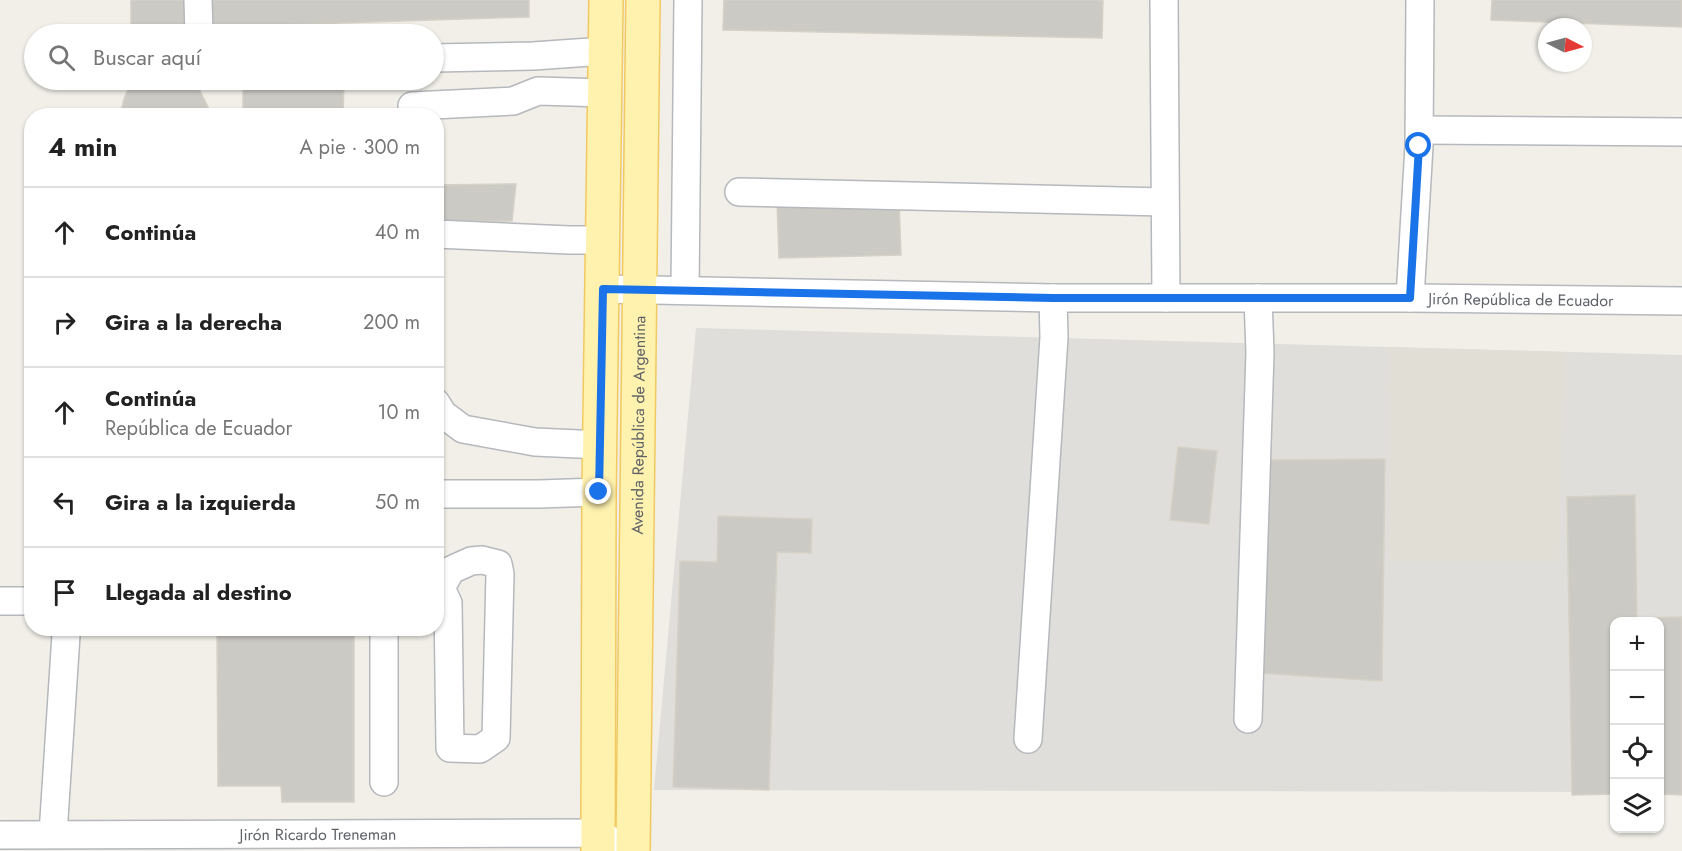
<!DOCTYPE html>
<html lang="es">
<head>
<meta charset="utf-8">
<style>
	:root { --surface:#fff; --page:#f2f2f2; --text:#222; --muted:#767676; --line:#e0e0e0 }
	body { margin:0; font-family:Jost,sans-serif; background:var(--page); color:var(--text) }
	.controls { position:absolute; right:18px; bottom:18px; display:grid; overflow:hidden; border-radius:12px; box-shadow:0 2px 4px #0004 }
	.controls button { width:54px; height:54px; display:grid; place-items:center; padding:0; border:0; border-bottom:2px solid var(--line); background:var(--surface); color:var(--text); font:30px sans-serif }
	.compass { position:absolute; left:1538px; top:18px; width:54px; height:54px; border-radius:50%; background:var(--surface); box-shadow:0 2px 4px #0004; rotate:96deg }
	.stop { position:absolute; width:18px; height:18px; margin:-14px; border:4px solid #1a73e8; border-radius:50%; background:#fff }
	.stop.end { background:#1a73e8; border-color:#fff; box-shadow:0 2px 6px #0008 }
	.list { margin:0; padding:0; list-style:none }
	h2 { display:flex; justify-content:space-between; align-items:center; height:78px; margin:0; padding:0 24px; font-size:26px }
	h2 small { font-size:20px; font-weight:400; color:var(--muted) }
	.list li { display:grid; grid-template-columns:39px 1fr auto; gap:18px; align-items:center; box-sizing:border-box; height:90px; padding:0 24px; border-top:2px solid var(--line) }
	.list b { display:block; font-size:22px; white-space:nowrap }
	.list p { margin:0; font-size:20px; white-space:nowrap; color:var(--muted) }
	.list em { font-size:20px; font-style:normal; color:var(--muted) }
	.icon { flex:none; width:33px; height:33px; fill:none; stroke:currentColor; stroke-width:2; stroke-linecap:round; stroke-linejoin:round }
	.map { position:relative; flex:none; width:1682px; height:851px; overflow:hidden }
	.search { position:absolute; background:var(--surface); box-shadow:0 2px 4px #0004; left:24px; top:24px; width:420px; height:66px; display:flex; align-items:center; gap:15px; box-sizing:border-box; padding:0 21px; border-radius:33px; color:var(--muted); font-size:22px }
	.panel { position:absolute; background:var(--surface); box-shadow:0 2px 4px #0004; left:24px; top:108px; width:420px; height:528px; border-radius:24px }
	.map>svg:first-child { display:block }
	.industrial { fill:#e0deda }
	.education { fill:#e1ded6 }
	.building { fill:#cccac5; stroke:#d6d1c6; stroke-width:1.5 }
	.lines { fill:none; stroke-linecap:round; stroke-linejoin:round }
	.minor-casing { stroke:#b5b8bc; stroke-width:30 }
	.major-casing { stroke:#f2c960; stroke-width:36 }
	.minor { stroke:#fff; stroke-width:27 }
	.major { stroke:#fff2af; stroke-width:33 }
	.route { stroke:#1a73e8; stroke-width:8 }
	.labels { text-anchor:middle; dominant-baseline:central; stroke-width:5; stroke-linejoin:round; paint-order:stroke }
	.street-label { font-size:16px; fill:#5f6368; stroke:#fff }
</style>
</head>
<body>
<div class="map">
<svg width="1682" height="851" viewBox="0 0 1682 851">
	<rect width="100%" height="100%" fill="#f1efe8"/>
	<!-- industrial -->
	<path class="industrial" d="M 696,328 L 1682,355 L 1682,792 L 1660,792 L 1660,622 L 1614,622 L 1614,792 L 654,790 Z"/>
	<!-- education -->
	<path class="education" d="M 1389,347 L 1564,352 L 1559,562 L 1390,561 Z"/>
	<!-- building -->
	<g class="building">
		<rect x="131" y="0" width="69" height="34"/>
		<path d="M 210,0 L 529,0 L 529,17 L 211,27 Z"/>
		<path d="M 724,0 L 1103,0 L 1102,38 L 723,30 Z"/>
		<path d="M 1492,0 L 1682,0 L 1682,27 L 1491,20 Z"/>
		<path d="M 132,80 L 198,80 L 196,83 L 210,111 L 211,116 L 120,116 L 124,99 Z"/>
		<path d="M 243,80 L 344,80 L 343,116 L 243,116 Z"/>
		<path d="M 516,184 L 512,221 L 436,221 L 436,185 Z"/>
		<path d="M 899,200 L 901,255 L 779,258 L 777,203 Z"/>
		<path d="M 1178,447 L 1217,451 L 1209,524 L 1170,520 Z"/>
		<path d="M 1385,459 L 1382,681 L 1258,673 L 1264,460 Z"/>
		<path d="M 1635,495 L 1637,622 L 1614,622 L 1614,794 L 1572,795 L 1567,497 Z"/>
		<path d="M 718,516 L 812,519 L 811,553 L 777,552 L 769,790 L 673,787 L 680,561 L 717,562 Z"/>
		<path d="M 1682,617 L 1682,795 L 1660,794 L 1660,622 L 1640,622 L 1640,618 Z"/>
		<path d="M 217,628 L 354,628 L 354,802 L 282,802 L 281,786 L 218,786 Z"/>
	</g>
	<g class="lines">
		<defs>
			<g id="minor">
				<path d="M 198,0 L 199,34"/>
				<path d="M 1164,0 L 1166,298"/>
				<path d="M 434,58 L 533,56 L 605,51"/>
				<path d="M 412,106 L 513,101 L 538,91 L 605,93"/>
				<path d="M 1420,130 L 1682,132"/>
				<path d="M 739,192 L 1164,202"/>
				<path d="M 436,234 L 569,240 L 603,240"/>
				<path id="s1" d="M 603,289 L 1053,298 L 1410,298 L 1682,301"/>
				<path d="M 685,290 L 688,0"/>
				<path d="M 1410,298 L 1419,146 L 1420,0"/>
				<path d="M 436,403 L 443,414 L 463,429 L 535,442 L 600,445"/>
				<path d="M 436,494 L 539,494 L 599,492"/>
				<path d="M 436,588 L 441,588 L 448,603 L 450,748 L 480,749 L 496,738 L 500,574 L 498,564 L 482,560 L 471,561 L 451,570 L 441,588"/>
				<path d="M 0,601 L 32,601"/>
				<path d="M 1248,719 L 1260,353 L 1258,298"/>
				<path d="M 1028,739 L 1054,337 L 1053,298"/>
				<path d="M 384,782 L 384,628"/>
				<path d="M 53,834 L 66,635 L 63,628"/>
				<path id="s2" d="M 0,835 L 598,833 L 630,851"/>
			</g>
			<g id="major">
				<path d="M 598,851 L 599,492 L 606,0"/>
				<path id="s3" d="M 633,851 L 643,0"/>
			</g>
		</defs>
		<!-- minor casing -->
		<use href="#minor" class="minor-casing"/>
		<!-- major casing -->
		<use href="#major" class="major-casing"/>
		<!-- minor -->
		<use href="#minor" class="minor"/>
		<!-- major -->
		<use href="#major" class="major"/>
	</g>
	<g class="lines">
		<!-- route -->
		<path class="route" d="M 599,492 L 603,289 L 1053,298 L 1410,298 L 1419,146"/>
	</g>
	<g class="labels">
		<!-- street labels -->
		<g class="street-label">
			<text stroke="none"><textPath href="#s1" startOffset="918">Jirón República de Ecuador</textPath></text>
			<text stroke="none"><textPath href="#s3" startOffset="426">Avenida República de Argentina</textPath></text>
			<text stroke="none"><textPath href="#s2" startOffset="318">Jirón Ricardo Treneman</textPath></text>
		</g>
	</g>
</svg>
<div class="controls">
<button>+</button>
<button>−</button>
<button><svg class="icon" aria-label="locate" viewBox="0 0 24 24"><circle cx="12" cy="12" r="6"/><path d="M12 2v4M12 18v4M2 12h4M18 12h4"/></svg></button>
<button><svg class="icon" aria-label="layers" viewBox="0 0 24 24"><path d="M12 4l9 5-9 5-9-5zM3 14l9 5 9-5"/></svg></button>
</div>
<svg class="compass" viewBox="-18 -18 36 36"><path d="M0-13l5 13h-10z" fill="#e53935"/><path d="M0 13l5-13h-10z" fill="#767676"/></svg>
<div class="stop" style="left:1419px;top:146px"></div>
<div class="stop end" style="left:599px;top:492px"></div>
<div class="search"><svg class="icon" aria-label="search" viewBox="0 0 24 24"><circle cx="10" cy="10" r="6"/><path d="M15 15l6 6"/></svg>Buscar aquí</div>
<section class="panel">
<h2>4 min<small>A pie · 300 m</small></h2>
<ul class="list">
<li><svg class="icon" aria-label="ahead" viewBox="0 0 24 24"><path d="M12 20V5M6 11l6-6 6 6"/></svg><div><b>Continúa</b></div><em>40 m</em></li>
<li><svg class="icon" aria-label="right" viewBox="0 0 24 24"><path d="M7 20v-9h11M14 6l5 5-5 5"/></svg><div><b>Gira a la derecha</b></div><em>200 m</em></li>
<li><svg class="icon" aria-label="ahead" viewBox="0 0 24 24"><path d="M12 20V5M6 11l6-6 6 6"/></svg><div><b>Continúa</b><p>República de Ecuador</p></div><em>10 m</em></li>
<li><svg class="icon" aria-label="left" viewBox="0 0 24 24"><path d="M17 20v-9H6M10 6l-5 5 5 5"/></svg><div><b>Gira a la izquierda</b></div><em>50 m</em></li>
<li><svg class="icon" aria-label="arrive" viewBox="0 0 24 24"><path d="M6 21V4h12l-3 4 3 4H6"/></svg><div><b>Llegada al destino</b></div></li>
</ul>
</section>
</div>
</body>
</html>
